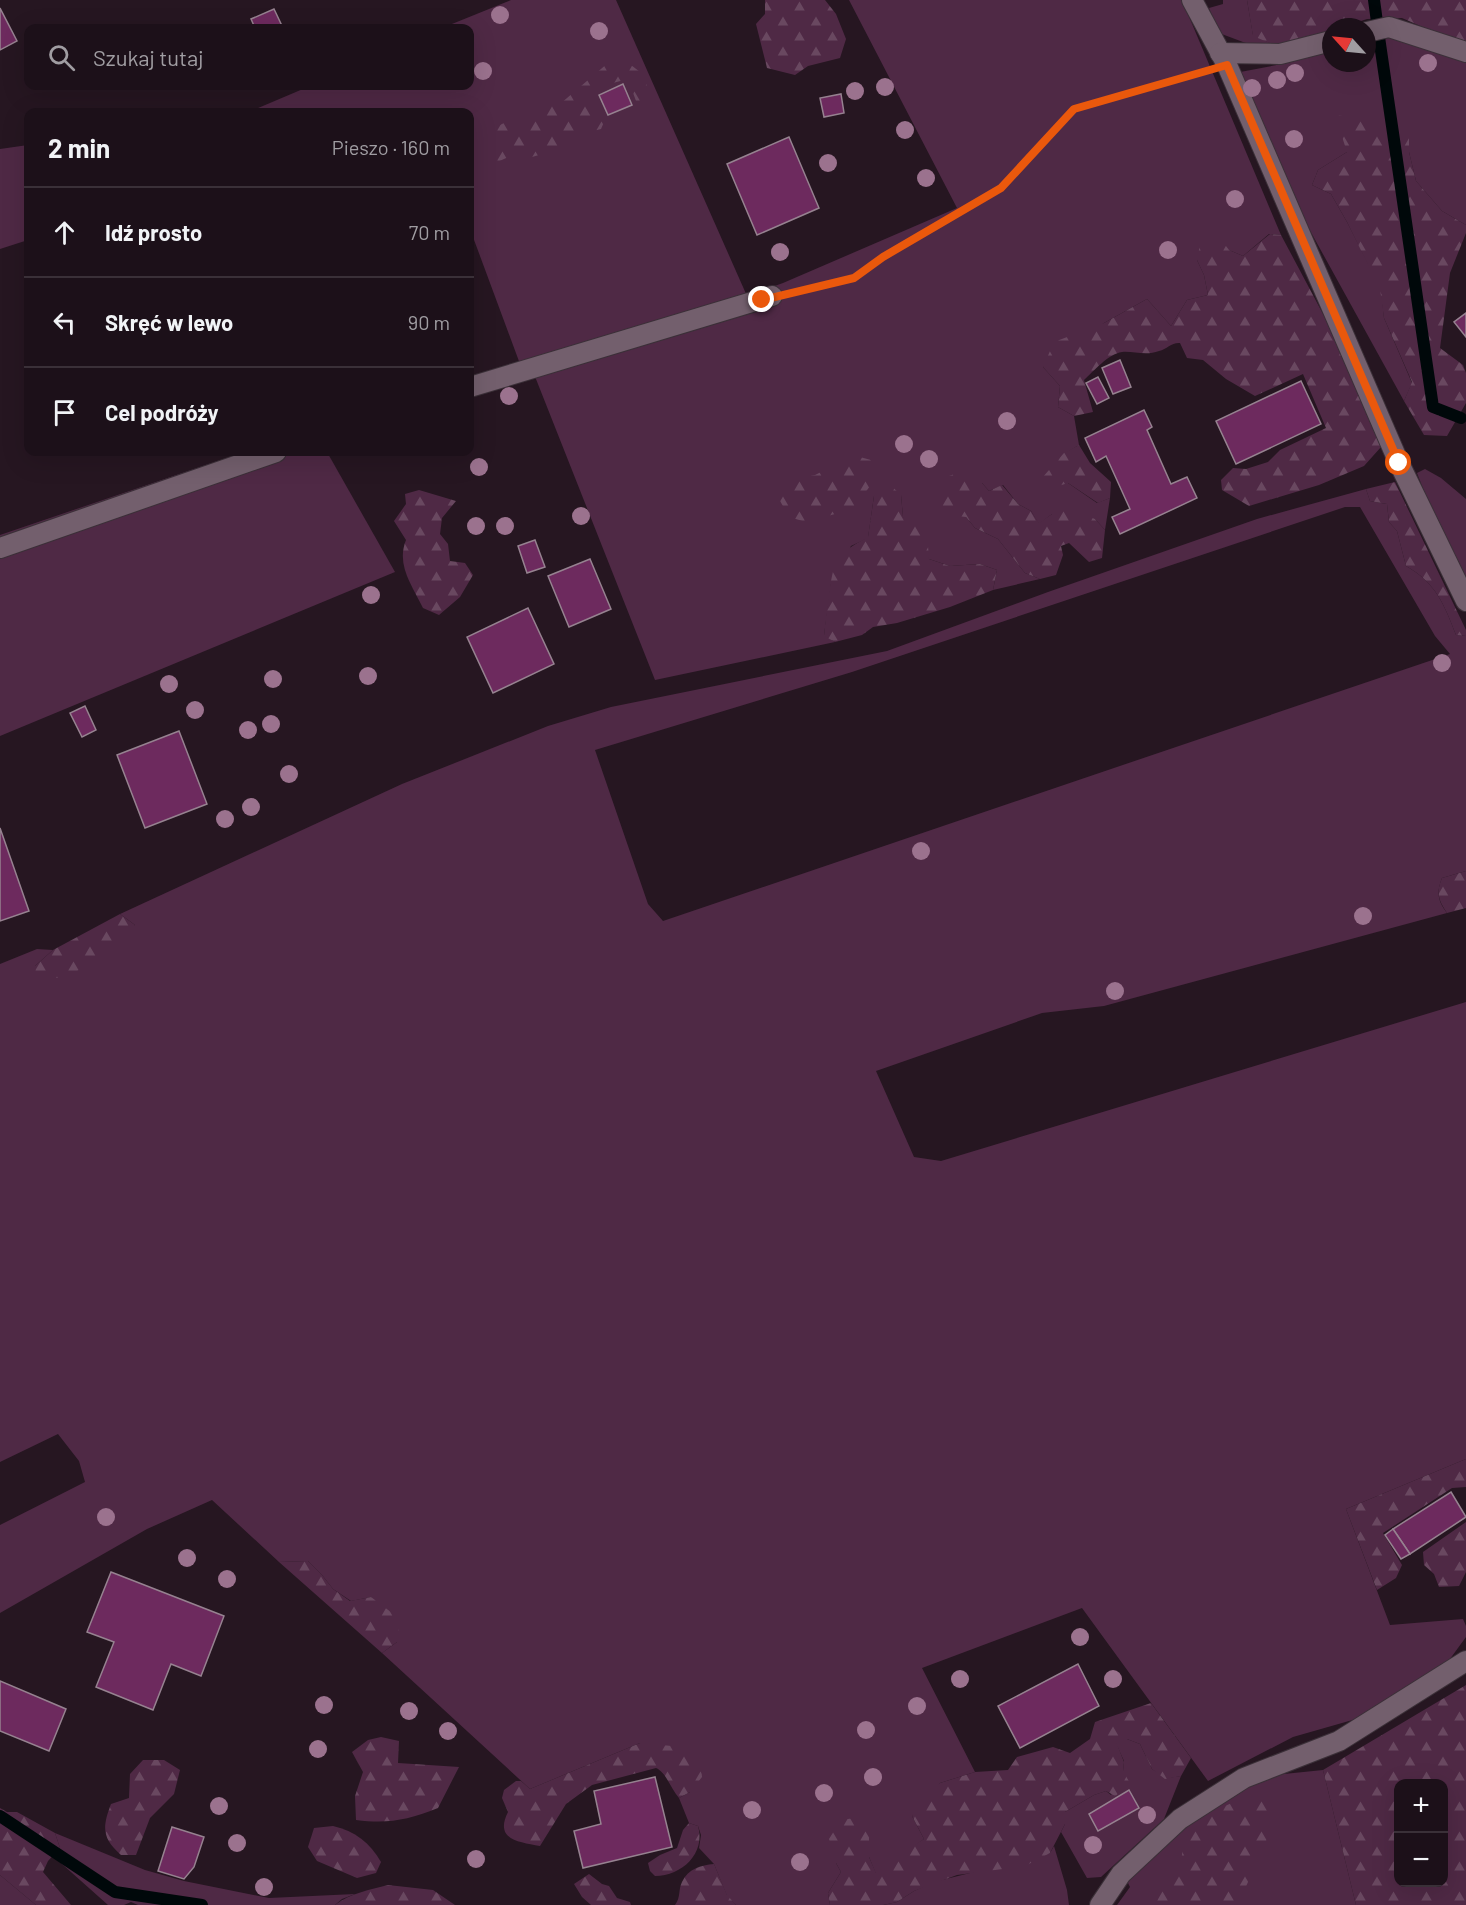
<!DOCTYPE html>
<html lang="pl">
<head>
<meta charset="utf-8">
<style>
	:root { --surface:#1c1019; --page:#251922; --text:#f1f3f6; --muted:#a09da2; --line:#3a3038 }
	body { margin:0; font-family:Barlow,sans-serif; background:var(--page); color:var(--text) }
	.controls { position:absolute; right:18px; bottom:18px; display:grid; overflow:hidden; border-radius:12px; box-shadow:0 6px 24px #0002 }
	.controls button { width:54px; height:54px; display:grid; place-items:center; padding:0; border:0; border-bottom:2px solid var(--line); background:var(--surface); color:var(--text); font:30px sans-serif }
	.compass { position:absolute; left:1322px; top:18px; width:54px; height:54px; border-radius:50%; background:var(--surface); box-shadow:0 6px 24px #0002; rotate:297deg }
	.stop { position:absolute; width:18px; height:18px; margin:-14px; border:4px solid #ea580c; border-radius:50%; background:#fff }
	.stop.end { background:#ea580c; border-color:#fff; box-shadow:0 2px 6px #0008 }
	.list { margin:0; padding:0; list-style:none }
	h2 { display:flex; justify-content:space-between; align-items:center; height:78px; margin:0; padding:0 24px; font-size:26px }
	h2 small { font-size:20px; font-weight:400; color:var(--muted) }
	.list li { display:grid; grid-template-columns:39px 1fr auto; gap:18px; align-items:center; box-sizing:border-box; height:90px; padding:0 24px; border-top:2px solid var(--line) }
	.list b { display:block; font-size:22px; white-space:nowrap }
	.list em { font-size:20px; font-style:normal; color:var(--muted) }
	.icon { flex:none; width:33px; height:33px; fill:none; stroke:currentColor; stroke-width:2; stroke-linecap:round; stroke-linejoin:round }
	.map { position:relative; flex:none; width:1466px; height:1905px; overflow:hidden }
	.search { position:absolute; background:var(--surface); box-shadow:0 6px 24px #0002; left:24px; top:24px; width:450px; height:66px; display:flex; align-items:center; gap:15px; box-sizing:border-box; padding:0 21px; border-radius:12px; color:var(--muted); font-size:22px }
	.panel { position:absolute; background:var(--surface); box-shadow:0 6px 24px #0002; left:24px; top:108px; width:450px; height:348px; border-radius:12px }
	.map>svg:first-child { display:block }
	.grass { fill:#4f2945; fill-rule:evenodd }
	.forest { fill:url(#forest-firs); fill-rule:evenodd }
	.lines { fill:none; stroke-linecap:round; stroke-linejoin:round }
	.stream { stroke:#00080a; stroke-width:12 }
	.building { fill:#6d2a5e; stroke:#968290; stroke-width:1.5 }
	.lane-casing { stroke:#3b3038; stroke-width:22 }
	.path { stroke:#6a5c65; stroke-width:4; stroke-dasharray:3 3; stroke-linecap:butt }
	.lane { stroke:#735f6d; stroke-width:20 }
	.tree { fill:#9b728e }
	.route { stroke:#ea580c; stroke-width:8 }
</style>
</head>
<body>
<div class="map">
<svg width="1466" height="1905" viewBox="0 0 1466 1905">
	<defs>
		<pattern id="forest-firs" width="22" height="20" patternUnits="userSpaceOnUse" patternTransform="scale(1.5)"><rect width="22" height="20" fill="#4f2945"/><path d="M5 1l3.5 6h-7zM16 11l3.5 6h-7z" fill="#694860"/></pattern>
	</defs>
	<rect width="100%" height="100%" fill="#261621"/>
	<!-- grass -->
	<g class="grass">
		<path d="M 511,0 L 616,0 L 747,296 L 783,283 L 957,208 L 849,0 L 1182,0 L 1281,235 L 1269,234 L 1243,256 L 1229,250 L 1197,260 L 1204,275 L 1208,295 L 1187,300 L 1171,326 L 1147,299 L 1104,323 L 1043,367 L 1060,386 L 1058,407 L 1074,416 L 1079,445 L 1064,454 L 1068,483 L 1097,503 L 1110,498 L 1105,530 L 1095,519 L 1052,514 L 1039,524 L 1031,511 L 1018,504 L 1003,485 L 989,491 L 982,483 L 966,517 L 975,528 L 998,539 L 1025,573 L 1040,579 L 993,590 L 997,570 L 980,564 L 950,566 L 929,559 L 903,517 L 901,495 L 874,496 L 868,538 L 851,546 L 831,584 L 824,635 L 835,642 L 655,680 L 534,374 L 520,364 L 470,229 L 470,112 L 249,112 L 310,86 L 470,86 L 470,28 L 442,28 Z"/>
		<path d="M 1223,0 L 1247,0 L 1253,35 L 1277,46 L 1251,45 L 1219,33 L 1209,8 L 1223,4 Z"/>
		<path d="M 1375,36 C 1407,39 1439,46 1466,63 L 1466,225 L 1442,211 L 1416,181 L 1409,152 L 1409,138 L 1347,152 L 1318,170 L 1312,185 L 1331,194 L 1347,222 L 1381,289 L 1384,318 L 1412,383 L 1404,401 L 1297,207 L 1235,73 L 1287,63 L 1331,50 L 1331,63 L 1367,63 L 1367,39 Z"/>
		<path d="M 28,145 L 28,240 L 0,249 L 0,149 Z"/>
		<path d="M 244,452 L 327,452 L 395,572 L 0,736 L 0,535 Z"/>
		<path d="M 1425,469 L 1441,478 L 1466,499 L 1466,586 L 1441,536 L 1417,473 Z"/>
		<path d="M 1366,489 L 1370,501 L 1387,504 L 1389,522 L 1397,531 L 1406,566 C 1436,583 1444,604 1456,635 L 1466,636 L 1466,871 L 1442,878 C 1436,893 1438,901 1447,913 L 1104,1006 L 1042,1013 L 876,1071 L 914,1157 L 941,1161 L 1466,1002 L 1466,1459 L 1346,1509 L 1390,1625 L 1463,1619 L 1466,1626 L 1466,1637 L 1447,1663 L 1363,1717 L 1293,1737 L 1208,1781 L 1082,1608 L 922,1668 L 975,1772 L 940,1783 L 912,1816 L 924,1839 L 876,1874 L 869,1857 L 869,1832 L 836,1863 L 841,1872 L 828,1893 L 830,1905 L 736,1905 L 727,1896 L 714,1864 L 699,1848 L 701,1835 L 698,1826 L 689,1823 L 679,1798 L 690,1792 L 640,1743 L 530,1789 L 382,1653 L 397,1642 L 371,1597 L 351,1601 L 333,1589 L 322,1575 L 308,1561 L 279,1562 L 212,1500 L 147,1529 L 0,1613 L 0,1525 L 85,1482 L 79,1461 L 58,1434 L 0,1462 L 0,964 L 37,949 L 53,950 L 35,966 L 135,925 L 120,914 L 402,784 L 548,726 L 611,707 L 887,651 L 1048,592 L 1257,519 ZM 1345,507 L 1360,507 L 1435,636 L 1450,654 L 663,921 L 648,904 L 595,750 L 852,672 Z"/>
		<path d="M 1114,1739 L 1127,1739 L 1140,1744 L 1152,1769 L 1167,1778 L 1181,1776 L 1164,1819 L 1101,1877 L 1087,1878 L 1061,1832 L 1065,1824 L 1065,1812 L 1094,1795 L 1106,1791 L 1111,1795 L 1123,1771 L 1124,1761 Z"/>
		<path d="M 1323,1770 L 1356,1905 L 1117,1905 L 1130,1887 L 1126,1879 L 1210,1805 L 1274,1775 Z"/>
		<path d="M 55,1833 L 145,1870 L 184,1881 L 269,1898 L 355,1894 L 342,1899 L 335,1905 L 138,1905 L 131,1902 L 124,1905 L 108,1905 L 53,1856 L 60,1848 Z"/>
		<path d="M 1054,1846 L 1067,1890 L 1069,1905 L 883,1905 L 897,1902 L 914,1891 L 934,1882 L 1050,1853 Z"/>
		<path d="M 0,1875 L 36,1905 L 0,1905 Z"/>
	</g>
	<!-- forest -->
	<g class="forest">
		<path d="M 765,0 L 825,0 L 836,14 L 846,39 L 840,58 L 808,66 L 795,75 L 767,68 L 756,24 L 765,14 Z"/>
		<path d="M 1247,0 L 1466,0 L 1466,46 L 1402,18 L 1367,19 L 1343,27 L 1331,27 L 1331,31 L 1277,46 L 1253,36 Z"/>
		<path d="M 627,62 L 644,75 L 649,95 L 639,109 L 632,90 L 624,80 L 602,86 L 595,100 L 604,122 L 601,129 L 581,134 L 553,151 L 532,157 L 519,152 L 493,164 L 493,137 L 498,126 L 510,120 L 527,117 L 540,108 L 560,104 L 608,63 Z"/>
		<path d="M 1335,115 L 1372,120 L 1409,138 L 1409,152 L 1416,181 L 1442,211 L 1466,225 L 1466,233 L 1450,273 L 1440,348 L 1463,365 L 1466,373 L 1466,403 L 1447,436 L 1424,435 L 1404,401 L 1412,382 L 1384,318 L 1380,289 L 1347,222 L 1331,194 L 1312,185 L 1318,170 L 1347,152 Z"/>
		<path d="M 1270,234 L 1281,235 L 1331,329 L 1373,412 L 1381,447 L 1364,466 L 1319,485 L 1249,506 L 1222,490 L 1221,480 L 1233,468 L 1246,469 L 1268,462 L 1280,450 L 1326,428 L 1303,374 L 1255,396 L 1226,379 L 1203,360 L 1187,358 L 1180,343 C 1172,342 1167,349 1159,351 C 1146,356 1134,351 1122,352 C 1108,354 1094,371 1084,380 L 1093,412 L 1074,416 L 1058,407 L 1060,386 L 1043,367 L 1054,342 L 1104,323 L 1147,299 L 1171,326 L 1187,300 L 1208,295 L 1204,275 L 1197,260 L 1200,245 L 1220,238 L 1229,250 L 1243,256 Z"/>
		<path d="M 1079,445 L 1090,463 L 1111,482 L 1110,498 L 1098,503 L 1068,483 L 1052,488 L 1042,478 L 1064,453 Z"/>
		<path d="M 860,457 L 878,462 L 873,482 L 853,509 L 806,522 L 789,517 L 779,499 L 791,480 L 815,475 L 833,466 Z"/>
		<path d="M 965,470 L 982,483 L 989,491 L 1002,485 L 1018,504 L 1031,511 L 1039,523 L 1052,514 L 1069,508 L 1095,519 L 1105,530 L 1102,558 L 1089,562 L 1069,543 L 1061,546 L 1063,555 L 1056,575 L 1040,579 L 1025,573 L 998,539 L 975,528 L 966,517 L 941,514 L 935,495 L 949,476 Z"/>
		<path d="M 886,481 L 901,495 L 903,517 C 926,525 928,536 929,559 L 950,566 L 980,564 L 997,570 L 993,590 L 950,607 L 897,623 L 873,627 L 862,635 L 835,642 L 824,636 C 826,618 830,573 837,560 C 844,549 858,543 868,537 L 874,496 Z"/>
		<path d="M 1395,482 L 1466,630 L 1466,636 L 1456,635 C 1444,604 1436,583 1406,566 L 1397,531 L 1389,522 L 1387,504 L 1370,501 L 1366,489 Z"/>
		<path d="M 419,490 L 456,501 L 442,518 L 440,534 L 448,544 L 450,561 L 465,563 L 473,575 L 460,597 L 439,615 L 423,608 C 412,585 396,565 406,540 L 394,521 L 406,504 L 405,494 Z"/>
		<path d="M 1466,871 L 1466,908 L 1447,913 C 1438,900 1436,892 1442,878 Z"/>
		<path d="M 120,914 L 135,925 L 99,959 L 66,977 L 36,980 L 35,966 L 53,950 Z"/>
		<path d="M 1466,1459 L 1466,1487 L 1452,1488 L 1383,1533 L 1402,1565 L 1396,1578 L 1377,1590 L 1346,1509 Z"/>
		<path d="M 1466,1522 L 1466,1572 L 1459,1586 L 1439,1587 L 1434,1574 L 1424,1565 L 1423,1552 Z"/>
		<path d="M 308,1561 L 322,1575 L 333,1589 L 350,1601 L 371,1597 L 400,1619 L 397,1642 L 382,1653 L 279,1562 Z"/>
		<path d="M 1466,1685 L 1466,1905 L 1356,1905 L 1323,1770 ZM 1398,1784 L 1444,1784 L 1444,1882 L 1398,1882 Z"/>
		<path d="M 1151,1703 L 1191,1758 L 1181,1776 L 1165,1779 L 1152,1769 L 1140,1744 L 1127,1739 L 1115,1739 L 1124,1762 L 1123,1771 L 1131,1785 L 1115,1796 L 1106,1791 L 1094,1795 L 1065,1812 L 1065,1824 L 1050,1853 L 1025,1866 L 957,1875 L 914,1891 L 897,1902 L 883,1905 L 830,1905 L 828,1893 L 841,1872 L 836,1863 L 829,1839 L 841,1820 L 855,1818 L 869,1832 L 869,1857 L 876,1873 L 881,1866 L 924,1839 L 912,1816 L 919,1798 L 940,1783 L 975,1772 L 1008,1770 L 1017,1757 L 1053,1747 L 1070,1753 L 1090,1739 L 1095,1722 Z"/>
		<path d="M 381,1737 L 399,1741 L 398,1763 L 459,1767 L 438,1808 C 407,1820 389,1824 356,1820 L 355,1796 L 363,1772 L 352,1752 L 368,1740 Z"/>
		<path d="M 640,1743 L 693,1748 L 701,1767 L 702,1777 L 690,1792 L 679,1798 C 671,1789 666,1772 656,1768 L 592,1785 L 566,1804 L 540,1846 C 519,1842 494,1840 508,1812 L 502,1798 L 504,1790 L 516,1781 L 521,1781 L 530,1789 Z"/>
		<path d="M 143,1760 L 164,1760 L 180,1770 L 174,1794 L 150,1818 L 136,1855 L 121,1855 C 102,1838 102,1828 111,1804 L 129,1798 L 130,1774 Z"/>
		<path d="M 1263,1792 L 1272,1807 L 1267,1839 L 1244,1891 L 1232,1905 L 1155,1905 C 1157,1901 1159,1896 1161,1892 C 1165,1884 1174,1879 1178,1871 C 1183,1862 1181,1853 1184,1844 C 1193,1816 1237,1799 1263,1792 Z"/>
		<path d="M 0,1808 L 7,1812 L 17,1812 L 55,1833 L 60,1848 L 48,1861 L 43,1872 L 71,1905 L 36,1905 L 0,1875 Z"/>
		<path d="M 689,1823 L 698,1826 C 706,1853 682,1876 655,1876 L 650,1871 L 648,1863 L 660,1855 L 677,1848 L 683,1830 Z"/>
		<path d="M 333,1826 C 355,1831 370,1843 381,1862 L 376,1873 L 357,1878 L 317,1861 L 308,1847 L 314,1828 Z"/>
		<path d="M 714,1864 L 727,1895 L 736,1905 L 675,1905 C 681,1897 678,1890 682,1882 C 688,1869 701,1865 714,1864 Z"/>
		<path d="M 589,1874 L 602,1884 L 609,1886 L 617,1898 L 630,1902 L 631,1905 L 591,1905 L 582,1897 L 574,1884 Z"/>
		<path d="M 388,1885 L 433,1890 L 455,1905 L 335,1905 C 350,1893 370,1890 388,1885 Z"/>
	</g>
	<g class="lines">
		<!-- stream -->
		<g class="stream">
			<path d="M 1374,0 L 1377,22"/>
			<path d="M 1379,37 L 1433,407 L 1461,418"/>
			<path d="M 0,1816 L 115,1892 L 202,1905"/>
		</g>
	</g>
	<!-- building -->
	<g class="building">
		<path d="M 0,8 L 17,41 L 0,50 Z"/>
		<path d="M 274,9 L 283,28 L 255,28 L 251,19 Z"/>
		<path d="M 623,84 L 632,105 L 608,115 L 599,95 Z"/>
		<path d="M 841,94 L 844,113 L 824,117 L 820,98 Z"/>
		<path d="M 789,137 L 819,208 L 757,235 L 727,164 Z"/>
		<path d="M 1466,313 L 1466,337 L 1454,322 Z"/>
		<path d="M 1120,360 L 1131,387 L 1113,394 L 1102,368 Z"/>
		<path d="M 1098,377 L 1109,398 L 1097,404 L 1086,383 Z"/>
		<path d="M 1301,381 L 1321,424 L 1236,464 L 1216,421 Z"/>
		<path d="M 1144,410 L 1152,427 L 1147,430 L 1171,484 L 1187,477 L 1197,498 L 1120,534 L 1112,517 L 1130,509 L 1106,456 L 1096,462 L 1085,438 Z"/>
		<path d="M 535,540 L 545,567 L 527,573 L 518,546 Z"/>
		<path d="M 590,559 L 611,609 L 569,627 L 548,576 Z"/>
		<path d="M 528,608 L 554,664 L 493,693 L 467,637 Z"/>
		<path d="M 85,706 L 96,730 L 82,737 L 70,713 Z"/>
		<path d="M 179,731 L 207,804 L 145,828 L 117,755 Z"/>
		<path d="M 0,828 L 29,911 L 0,921 Z"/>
		<path d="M 1451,1492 L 1466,1517 L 1410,1554 L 1393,1529 Z"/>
		<path d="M 1393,1529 L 1410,1554 L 1401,1559 L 1385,1535 Z"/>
		<path d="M 111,1572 L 224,1616 L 201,1676 L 171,1664 L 153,1710 L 96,1687 L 114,1642 L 87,1632 Z"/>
		<path d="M 1078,1664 L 1099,1706 L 1020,1748 L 998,1706 Z"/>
		<path d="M 0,1681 L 66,1709 L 49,1751 L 0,1731 Z"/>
		<path d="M 655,1777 L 672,1847 L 583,1868 L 574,1831 L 601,1824 L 594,1791 Z"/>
		<path d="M 1129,1790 L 1139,1808 L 1098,1831 L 1089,1814 Z"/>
		<path d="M 172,1827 L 204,1837 L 194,1867 L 184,1879 L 158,1871 Z"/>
	</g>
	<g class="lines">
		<defs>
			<g id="lane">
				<path d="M 1192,0 L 1227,65 L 1399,463 L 1466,601"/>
				<path d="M 1367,32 L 1389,27 L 1466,52"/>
				<path d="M 1220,53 L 1280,54 L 1331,41"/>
				<path d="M 470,387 L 772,296"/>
				<path d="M 0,548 L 276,452"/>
				<path d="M 1100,1905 L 1121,1874 L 1180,1819 L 1244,1778 L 1339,1741 L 1466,1661"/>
			</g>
		</defs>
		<!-- lane casing -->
		<use href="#lane" class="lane-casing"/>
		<!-- path -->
		<path class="path" d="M 802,290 L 854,278 L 883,257 L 1001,187 L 1074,109 L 1196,74"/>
		<!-- lane -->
		<use href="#lane" class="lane"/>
	</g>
	<!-- trees -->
	<g class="tree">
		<circle cx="500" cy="15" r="9"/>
		<circle cx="599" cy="31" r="9"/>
		<circle cx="1428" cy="63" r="9"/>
		<circle cx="483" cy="71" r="9"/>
		<circle cx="1295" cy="73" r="9"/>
		<circle cx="1277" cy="80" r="9"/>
		<circle cx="885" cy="87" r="9"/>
		<circle cx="1252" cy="88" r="9"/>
		<circle cx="855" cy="91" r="9"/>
		<circle cx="905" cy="130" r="9"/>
		<circle cx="1294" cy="139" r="9"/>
		<circle cx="828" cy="163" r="9"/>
		<circle cx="926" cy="178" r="9"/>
		<circle cx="1235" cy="199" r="9"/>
		<circle cx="1168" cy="250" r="9"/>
		<circle cx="780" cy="252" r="9"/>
		<circle cx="509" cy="396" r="9"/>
		<circle cx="1007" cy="421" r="9"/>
		<circle cx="904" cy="444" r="9"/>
		<circle cx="929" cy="459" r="9"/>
		<circle cx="479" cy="467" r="9"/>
		<circle cx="581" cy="516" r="9"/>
		<circle cx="476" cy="526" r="9"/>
		<circle cx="505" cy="526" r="9"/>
		<circle cx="371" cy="595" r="9"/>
		<circle cx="1442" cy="663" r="9"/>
		<circle cx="368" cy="676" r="9"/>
		<circle cx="273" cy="679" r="9"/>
		<circle cx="169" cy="684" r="9"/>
		<circle cx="195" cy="710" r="9"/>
		<circle cx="271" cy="724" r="9"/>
		<circle cx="248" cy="730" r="9"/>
		<circle cx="289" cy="774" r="9"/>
		<circle cx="251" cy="807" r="9"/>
		<circle cx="225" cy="819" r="9"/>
		<circle cx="921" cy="851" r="9"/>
		<circle cx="1363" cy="916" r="9"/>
		<circle cx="1115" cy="991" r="9"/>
		<circle cx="106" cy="1517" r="9"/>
		<circle cx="187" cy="1558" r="9"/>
		<circle cx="227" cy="1579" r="9"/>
		<circle cx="1080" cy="1637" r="9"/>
		<circle cx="960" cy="1679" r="9"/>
		<circle cx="1113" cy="1679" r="9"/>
		<circle cx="324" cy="1705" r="9"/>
		<circle cx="917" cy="1706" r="9"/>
		<circle cx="409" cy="1711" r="9"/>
		<circle cx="866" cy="1730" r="9"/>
		<circle cx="448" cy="1731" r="9"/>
		<circle cx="318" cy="1749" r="9"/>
		<circle cx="873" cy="1777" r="9"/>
		<circle cx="824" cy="1793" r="9"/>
		<circle cx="219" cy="1806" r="9"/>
		<circle cx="752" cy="1810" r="9"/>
		<circle cx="1147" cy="1815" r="9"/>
		<circle cx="237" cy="1843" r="9"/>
		<circle cx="1093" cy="1845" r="9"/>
		<circle cx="476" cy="1859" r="9"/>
		<circle cx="800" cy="1862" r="9"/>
		<circle cx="264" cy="1887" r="9"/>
	</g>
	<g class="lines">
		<!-- route -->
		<path class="route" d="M 762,300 L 854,278 L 883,257 L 1001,188 L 1074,109 L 1227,65 L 1399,463"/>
	</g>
</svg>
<div class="controls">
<button>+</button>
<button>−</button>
</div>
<svg class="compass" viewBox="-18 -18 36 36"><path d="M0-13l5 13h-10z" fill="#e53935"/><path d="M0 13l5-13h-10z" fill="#a09da2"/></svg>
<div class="stop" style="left:1399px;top:463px"></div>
<div class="stop end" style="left:762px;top:300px"></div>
<div class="search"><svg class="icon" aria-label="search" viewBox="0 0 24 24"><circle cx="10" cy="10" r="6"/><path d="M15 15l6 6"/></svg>Szukaj tutaj</div>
<section class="panel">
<h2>2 min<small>Pieszo · 160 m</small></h2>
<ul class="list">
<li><svg class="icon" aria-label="ahead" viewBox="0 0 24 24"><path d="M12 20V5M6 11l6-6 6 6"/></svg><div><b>Idź prosto</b></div><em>70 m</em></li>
<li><svg class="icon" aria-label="left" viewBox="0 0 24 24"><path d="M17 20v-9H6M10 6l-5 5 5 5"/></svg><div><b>Skręć w lewo</b></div><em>90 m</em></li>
<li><svg class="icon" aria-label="arrive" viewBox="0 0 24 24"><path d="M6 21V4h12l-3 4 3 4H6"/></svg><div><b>Cel podróży</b></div></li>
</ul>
</section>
</div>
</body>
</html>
